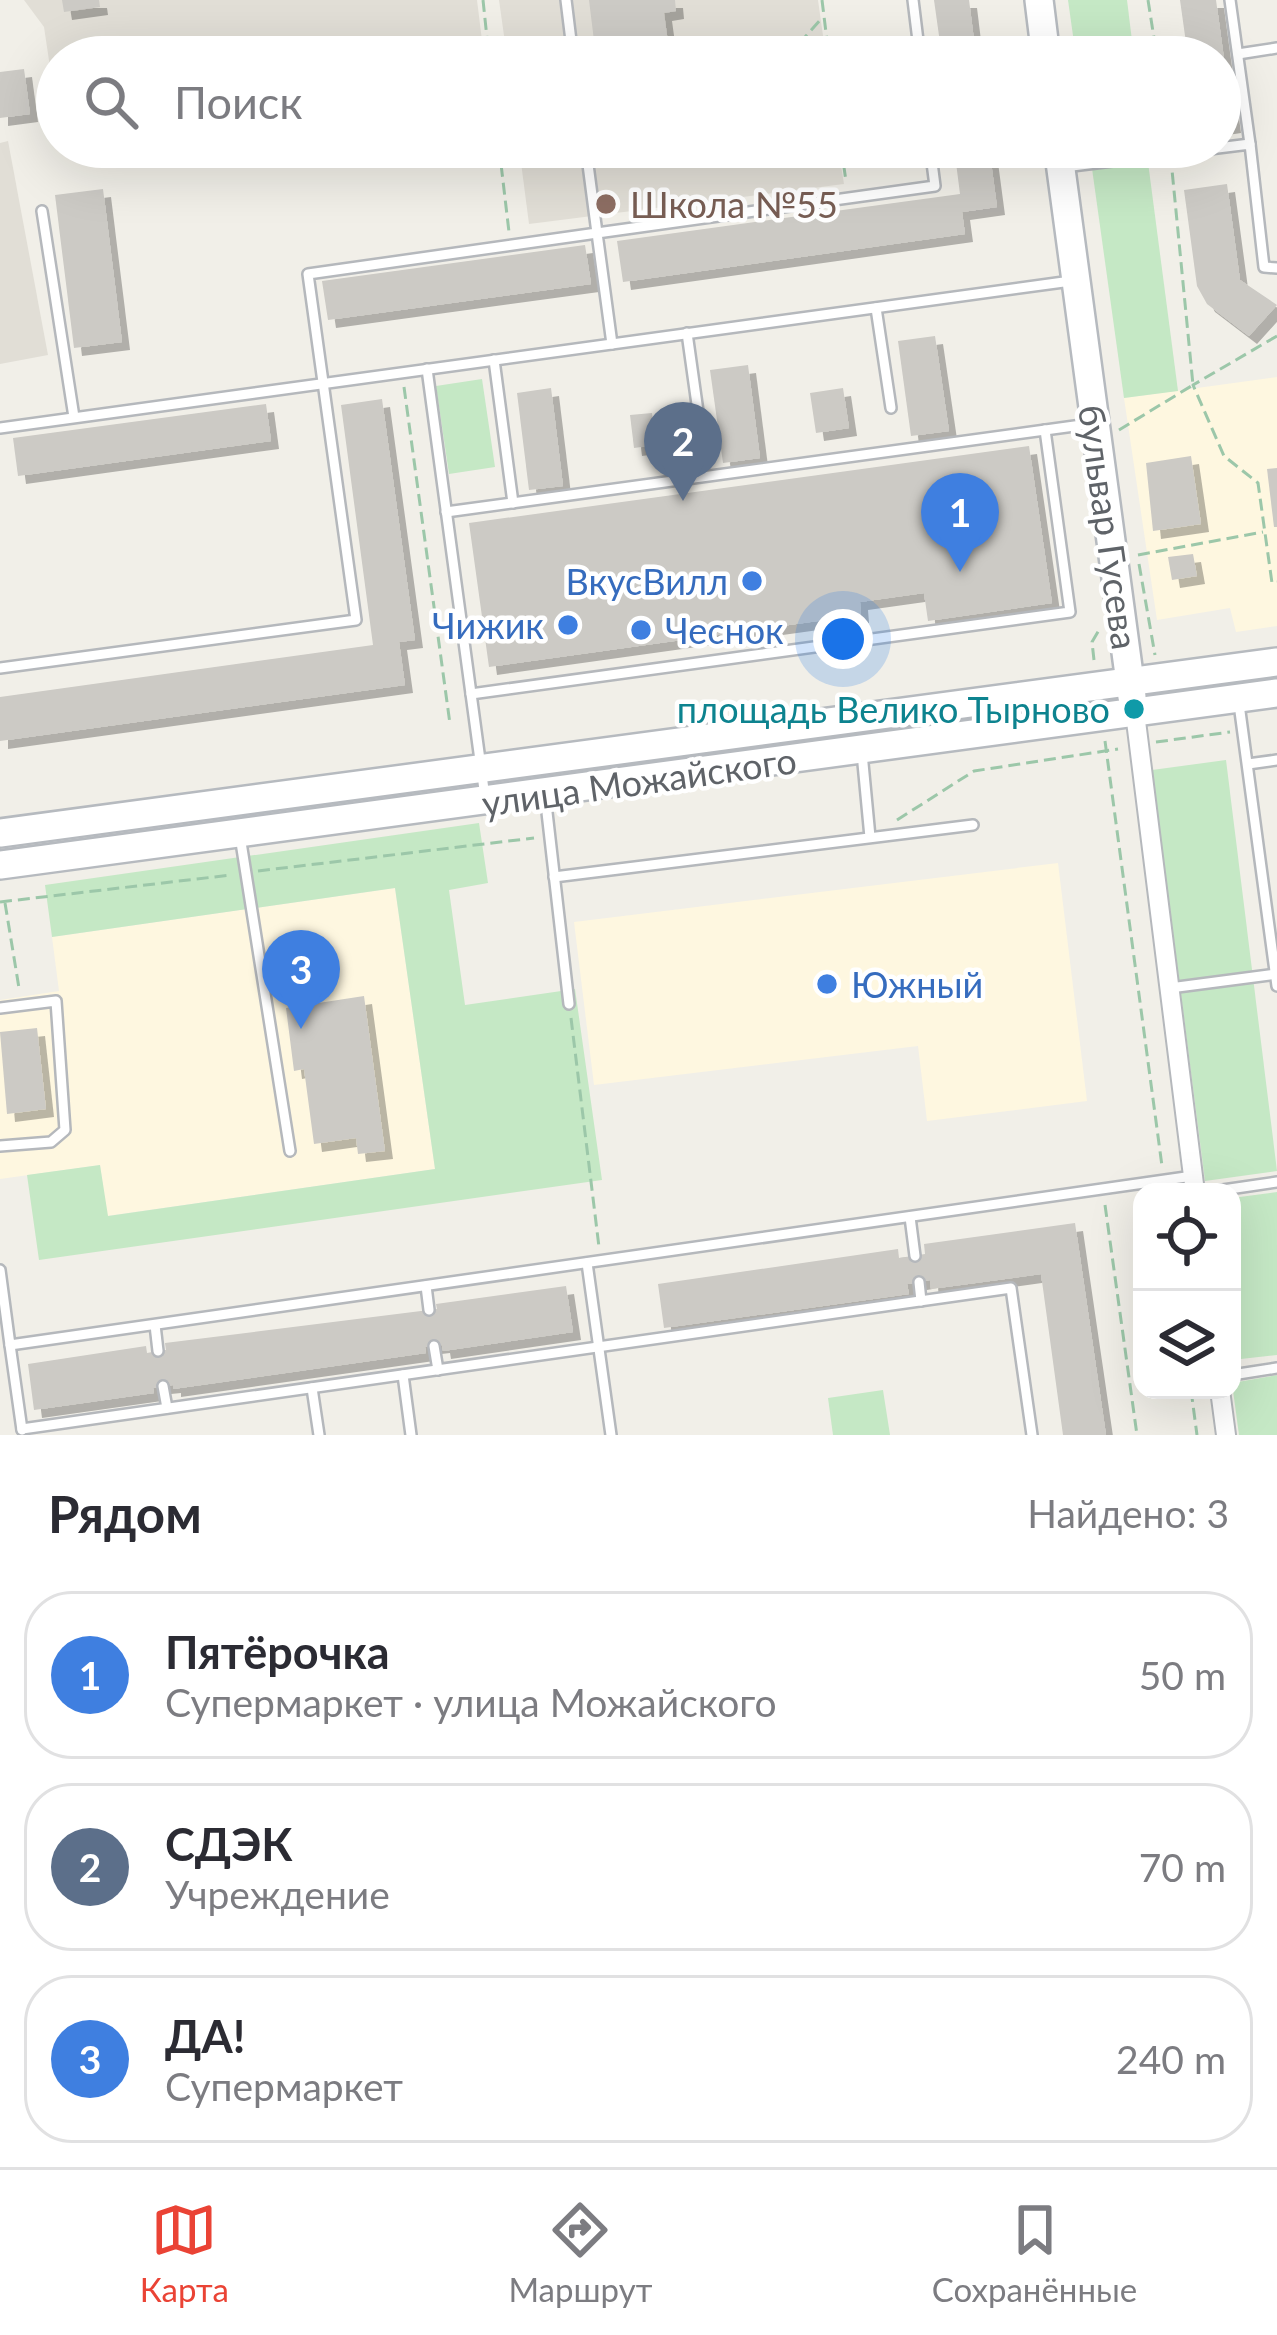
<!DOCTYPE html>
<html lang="ru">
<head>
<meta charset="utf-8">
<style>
	:root { --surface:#fff; --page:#f7f7f7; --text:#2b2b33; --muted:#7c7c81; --line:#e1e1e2; --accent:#ea4335 }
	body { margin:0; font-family:Lato,sans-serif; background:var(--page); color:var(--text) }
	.controls { position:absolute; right:36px; bottom:36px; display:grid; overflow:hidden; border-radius:24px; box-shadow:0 12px 48px #0002 }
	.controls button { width:108px; height:108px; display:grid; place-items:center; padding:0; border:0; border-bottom:3px solid var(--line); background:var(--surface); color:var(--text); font:60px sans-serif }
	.you { position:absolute; left:843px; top:639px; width:42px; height:42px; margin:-30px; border:9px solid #fff; border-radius:50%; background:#1a73e8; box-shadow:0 0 0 18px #1a73e833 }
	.badge { display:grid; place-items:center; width:78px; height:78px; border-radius:50%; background:var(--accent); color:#fff; font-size:39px; font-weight:700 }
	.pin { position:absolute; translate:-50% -99px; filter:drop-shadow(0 3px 6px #0008) }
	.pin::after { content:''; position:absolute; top:63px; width:42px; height:36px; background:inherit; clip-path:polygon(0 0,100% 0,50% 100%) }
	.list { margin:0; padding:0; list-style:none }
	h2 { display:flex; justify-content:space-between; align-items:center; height:156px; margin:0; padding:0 48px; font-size:51px }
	h2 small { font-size:39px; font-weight:400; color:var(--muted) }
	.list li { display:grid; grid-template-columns:78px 1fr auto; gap:36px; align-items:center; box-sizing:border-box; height:168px; margin:0 24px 24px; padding:0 24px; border:3px solid var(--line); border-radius:48px }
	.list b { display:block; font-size:45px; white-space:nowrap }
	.list p { margin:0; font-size:39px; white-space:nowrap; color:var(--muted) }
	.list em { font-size:39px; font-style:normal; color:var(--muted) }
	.icon { flex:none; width:66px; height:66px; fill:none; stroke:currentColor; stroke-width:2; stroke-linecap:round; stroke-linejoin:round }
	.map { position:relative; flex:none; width:1277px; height:1435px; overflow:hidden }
	.search { position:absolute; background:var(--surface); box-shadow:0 12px 48px #0002; left:36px; right:36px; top:36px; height:132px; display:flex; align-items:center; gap:30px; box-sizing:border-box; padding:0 42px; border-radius:66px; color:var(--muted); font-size:45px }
	.sheet { height:732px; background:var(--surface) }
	nav { display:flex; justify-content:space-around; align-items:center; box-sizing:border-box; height:168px; border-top:3px solid var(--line); background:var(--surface); font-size:33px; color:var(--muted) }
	nav a { display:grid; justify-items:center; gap:6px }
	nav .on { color:var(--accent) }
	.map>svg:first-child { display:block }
	.commercial { fill:#fef7e0 }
	.education { fill:#e1ded6 }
	.green { fill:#c5e8c5 }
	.building { fill:#cccac5; filter:url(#shadow) }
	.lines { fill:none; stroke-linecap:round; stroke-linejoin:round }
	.lane-casing { stroke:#b5b8bc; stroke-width:14 }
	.street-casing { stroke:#b5b8bc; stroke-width:22 }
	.secondary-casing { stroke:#b6babf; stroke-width:32 }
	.path { stroke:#9cc7a9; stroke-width:3; stroke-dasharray:12 6; stroke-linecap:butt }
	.lane { stroke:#fff; stroke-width:9 }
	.street { stroke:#fff; stroke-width:18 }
	.secondary { stroke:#fff; stroke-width:27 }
	.education-dot { fill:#8d6e63; stroke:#fff; stroke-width:4.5 }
	.shop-dot { fill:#3f7fe0; stroke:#fff; stroke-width:4.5 }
	.culture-dot { fill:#0f9aa8; stroke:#fff; stroke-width:4.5 }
	.labels { text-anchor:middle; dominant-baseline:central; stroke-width:9; stroke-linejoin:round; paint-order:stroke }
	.education-label { font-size:36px; fill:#785e54; stroke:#fff; text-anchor:start }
	.street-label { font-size:36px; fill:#5f6368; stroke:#fff }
	.shop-label { font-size:36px; fill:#366cbe; stroke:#fff; text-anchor:end }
	.culture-label { font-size:36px; fill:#0d838f; stroke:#fff; text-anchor:end }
</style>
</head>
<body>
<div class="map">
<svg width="1277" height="1435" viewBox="0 0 1277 1435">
	<defs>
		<filter id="shadow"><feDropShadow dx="8" dy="8" stdDeviation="0" flood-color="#0004"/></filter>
	</defs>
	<rect width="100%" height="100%" fill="#f1efe8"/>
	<!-- commercial -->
	<g class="commercial">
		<path d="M 1277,377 L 1277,626 L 1236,632 L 1230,608 L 1157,620 L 1124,398 Z"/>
		<path d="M 1058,863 L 1087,1101 L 927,1121 L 918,1046 L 594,1085 L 574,922 Z"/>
		<path d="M 395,888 L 435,1169 L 107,1216 L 100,1165 L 0,1179 L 0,1000 L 59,991 L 52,937 Z"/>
	</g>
	<!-- education -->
	<g class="education">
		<path d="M 24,0 L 477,0 L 484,57 L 57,57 L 57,114 L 44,27 Z"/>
		<path d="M 499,0 L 818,0 L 826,57 L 507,57 Z"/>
		<path d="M 8,141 L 48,355 L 0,364 L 0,143 Z"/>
		<path d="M 519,147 L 838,147 L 844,184 L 529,224 Z"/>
	</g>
	<!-- green -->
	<g class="green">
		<path d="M 1068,0 L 1127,0 L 1134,57 L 1076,57 Z"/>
		<path d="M 1089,147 L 1146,147 L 1178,391 L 1124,398 Z"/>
		<path d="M 482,379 L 495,467 L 449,474 L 436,386 Z"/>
		<path d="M 1226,760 L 1277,1171 L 1205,1181 L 1152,770 Z"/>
		<path d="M 479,823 L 488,883 L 449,890 L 465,1005 L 575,989 L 602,1180 L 39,1260 L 27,1175 L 100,1165 L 108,1216 L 435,1169 L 395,888 L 52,937 L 45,885 Z"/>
		<path d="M 1277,1192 L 1277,1355 L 1232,1360 L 1232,1198 Z"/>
		<path d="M 1277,1375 L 1277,1435 L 1239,1435 L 1232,1383 Z"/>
		<path d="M 883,1390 L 890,1435 L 833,1435 L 828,1398 Z"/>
	</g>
	<!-- building -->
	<g class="building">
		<path d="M 62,0 L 99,0 L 100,7 L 64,12 Z"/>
		<path d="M 589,0 L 675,0 L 676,11 L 664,13 L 670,57 L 627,57 L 625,45 L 595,49 Z"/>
		<path d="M 934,0 L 969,0 L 976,57 L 942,57 Z"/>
		<path d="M 1180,0 L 1216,0 L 1233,125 L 1220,127 L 1220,57 L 1188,57 Z"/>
		<path d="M 24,69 L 30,114 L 0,118 L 0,72 Z"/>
		<path d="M 954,147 L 989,147 L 997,207 L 962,212 L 965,234 L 623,282 L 617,241 L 960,194 Z"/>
		<path d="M 1227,184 L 1240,280 L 1277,305 L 1249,336 L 1207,304 L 1197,286 L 1184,190 Z"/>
		<path d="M 103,189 L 122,342 L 74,348 L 55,195 Z"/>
		<path d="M 585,245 L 591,284 L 328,320 L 322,281 Z"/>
		<path d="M 935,336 L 949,431 L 911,436 L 898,341 Z"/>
		<path d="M 748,365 L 760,458 L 723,463 L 710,370 Z"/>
		<path d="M 551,388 L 563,486 L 529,490 L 517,393 Z"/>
		<path d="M 843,388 L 849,428 L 816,433 L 810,393 Z"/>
		<path d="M 382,399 L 415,640 L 399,642 L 405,685 L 0,741 L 0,697 L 373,645 L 341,405 Z"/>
		<path d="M 266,404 L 271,441 L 18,476 L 13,438 Z"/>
		<path d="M 652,413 L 656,445 L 634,448 L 630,415 Z"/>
		<path d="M 1029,446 L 1052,603 L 928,621 L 924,593 L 860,602 L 861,615 L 489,667 L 469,523 Z"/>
		<path d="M 1191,456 L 1201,524 L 1153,531 L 1146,463 Z"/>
		<path d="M 1277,468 L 1277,527 L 1274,527 L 1267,469 Z"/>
		<path d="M 1193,554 L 1197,576 L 1172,580 L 1168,557 Z"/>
		<path d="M 364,996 L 385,1151 L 358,1154 L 356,1138 L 314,1144 L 304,1069 L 294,1071 L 286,1008 Z"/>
		<path d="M 37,1028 L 46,1109 L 7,1114 L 0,1032 Z"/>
		<path d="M 1075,1223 L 1106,1435 L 1063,1435 L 1041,1274 L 931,1289 L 930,1280 L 919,1282 L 907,1284 L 909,1294 L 664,1328 L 658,1284 L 898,1249 L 899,1258 L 925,1254 L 924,1244 Z"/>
		<path d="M 566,1286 L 573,1332 L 443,1351 L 442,1345 L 425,1347 L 426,1353 L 173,1389 L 173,1385 L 163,1386 L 153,1388 L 154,1393 L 34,1410 L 28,1364 L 146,1346 L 147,1353 L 158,1351 L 166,1350 L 165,1343 L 437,1309 L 436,1304 Z"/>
	</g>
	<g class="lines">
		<defs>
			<g id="lane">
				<path d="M 566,0 L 573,57"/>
				<path d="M 913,0 L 920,57"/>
				<path d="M 1230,0 L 1250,144"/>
				<path d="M 1238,54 L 1277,48"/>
				<path d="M 1064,167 L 1250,144 L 1264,267 L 1277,268"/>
				<path d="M 42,211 L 74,417"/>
				<path d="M 876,308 L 891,408"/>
				<path d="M 687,333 L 702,440"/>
				<path d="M 612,344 L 597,233 L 935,186 L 930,147"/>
				<path d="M 494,360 L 513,503"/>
				<path d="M 427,369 L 485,797"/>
				<path d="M 0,428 L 1071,281"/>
				<path d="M 446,512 L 1089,424"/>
				<path d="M 0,668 L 356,620 L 308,274 L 597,233 L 587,157 L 659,147"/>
				<path d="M 471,694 L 1070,612 L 1045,430"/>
				<path d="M 1239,704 L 1277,986"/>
				<path d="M 862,753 L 870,837"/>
				<path d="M 1248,764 L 1277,760"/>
				<path d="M 545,795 L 569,1004"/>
				<path d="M 240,836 L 290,1151"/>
				<path d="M 554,877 L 973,825"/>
				<path d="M 1170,988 L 1277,974"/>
				<path d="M 0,1008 L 56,1001 L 65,1130 L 51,1142 L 0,1146"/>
				<path d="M 1209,1192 L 1277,1182"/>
				<path d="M 910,1217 L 915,1256"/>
				<path d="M 587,1263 L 611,1435"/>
				<path d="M 0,1270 L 10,1345 L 1193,1176"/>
				<path d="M 919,1282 L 921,1301"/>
				<path d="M 426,1286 L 429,1310"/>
				<path d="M 155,1325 L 158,1351"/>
				<path d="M 10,1345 L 22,1430"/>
				<path d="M 434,1346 L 438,1370"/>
				<path d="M 403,1375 L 411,1435"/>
				<path d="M 1232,1375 L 1277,1368"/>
				<path d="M 163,1386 L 167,1408"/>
				<path d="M 312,1388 L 319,1435"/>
				<path d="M 22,1429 L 1011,1288 L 1032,1435"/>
			</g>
			<g id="street">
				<path d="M 1135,713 L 1195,1192"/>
				<path d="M 1220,1390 L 1226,1435"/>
			</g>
			<g id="secondary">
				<path d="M 1039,0 L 1046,57"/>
				<path d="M 1058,147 L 1132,697"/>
				<path d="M 0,833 L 1277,662"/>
				<path d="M 0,865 L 1277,693"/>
			</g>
		</defs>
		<!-- lane casing -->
		<use href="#lane" class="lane-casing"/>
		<!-- street casing -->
		<use href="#street" class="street-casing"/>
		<!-- secondary casing -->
		<use href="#secondary" class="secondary-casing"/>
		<!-- path -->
		<g class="path">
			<path d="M 483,0 L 489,57"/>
			<path d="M 822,0 L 829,57"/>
			<path d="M 1148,0 L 1157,57"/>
			<path d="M 787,57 L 822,18"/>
			<path d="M 499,147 L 509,232"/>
			<path d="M 841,147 L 846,181"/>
			<path d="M 1277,336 L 1193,385 L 1224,456 L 1258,483 L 1272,583 L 1277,582"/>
			<path d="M 404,387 L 450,724"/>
			<path d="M 1119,430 L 1193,385 L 1172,170"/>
			<path d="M 1138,555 L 1263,532"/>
			<path d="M 1139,564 L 1155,655"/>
			<path d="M 1094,660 L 1092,642 L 1099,630"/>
			<path d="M 1105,741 L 1162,1166"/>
			<path d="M 1156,742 L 1230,732"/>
			<path d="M 897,820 L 974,771 L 1118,749"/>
			<path d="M 258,871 L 534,838"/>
			<path d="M 0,902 L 231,875"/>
			<path d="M 5,903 L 19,988"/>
			<path d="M 571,1018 L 599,1247"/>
			<path d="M 1105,1205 L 1137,1435"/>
			<path d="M 1191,1390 L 1197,1435"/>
		</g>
		<!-- lane -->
		<use href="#lane" class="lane"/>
		<!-- street -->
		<use href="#street" class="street"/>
		<!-- secondary -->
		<use href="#secondary" class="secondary"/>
	</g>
	<!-- markers -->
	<circle class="education-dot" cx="606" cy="204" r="12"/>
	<g class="shop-dot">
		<circle cx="752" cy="581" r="12"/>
		<circle cx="568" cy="625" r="12"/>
		<circle cx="641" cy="630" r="12"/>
		<circle cx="827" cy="984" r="12"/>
	</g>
	<circle class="culture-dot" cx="1134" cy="709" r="12"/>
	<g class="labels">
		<!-- education labels -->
		<g class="education-label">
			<text x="630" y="204">Школа №55</text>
		</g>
		<!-- street labels -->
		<g class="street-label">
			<text transform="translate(1109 527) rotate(82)">бульвар Гусева</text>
			<text transform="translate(639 781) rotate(-8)">улица Можайского</text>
		</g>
		<!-- shop labels -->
		<g class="shop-label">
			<text x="728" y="581">ВкусВилл</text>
			<text x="544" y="625">Чижик</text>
			<text x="665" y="630" text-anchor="start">Чеснок</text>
			<text x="851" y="984" text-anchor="start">Южный</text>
		</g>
		<!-- culture labels -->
		<g class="culture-label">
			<text x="1110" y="709">площадь Велико Тырново</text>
		</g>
	</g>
</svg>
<div class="controls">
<button><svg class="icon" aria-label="locate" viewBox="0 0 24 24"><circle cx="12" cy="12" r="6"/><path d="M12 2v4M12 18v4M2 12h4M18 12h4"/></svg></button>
<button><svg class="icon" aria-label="layers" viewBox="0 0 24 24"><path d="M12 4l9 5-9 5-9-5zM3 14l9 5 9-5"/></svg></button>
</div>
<div class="you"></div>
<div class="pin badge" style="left:960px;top:572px;background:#3f7fe0">1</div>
<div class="pin badge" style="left:683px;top:501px;background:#5c6f8a">2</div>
<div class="pin badge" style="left:301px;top:1029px;background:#3f7fe0">3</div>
<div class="search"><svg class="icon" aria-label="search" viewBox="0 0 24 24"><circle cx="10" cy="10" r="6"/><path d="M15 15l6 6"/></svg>Поиск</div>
</div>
<section class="sheet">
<h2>Рядом<small>Найдено: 3</small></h2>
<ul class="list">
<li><span class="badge" style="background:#3f7fe0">1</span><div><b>Пятёрочка</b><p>Супермаркет · улица Можайского</p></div><em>50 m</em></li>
<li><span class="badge" style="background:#5c6f8a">2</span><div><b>СДЭК</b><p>Учреждение</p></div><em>70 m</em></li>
<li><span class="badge" style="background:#3f7fe0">3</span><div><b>ДА!</b><p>Супермаркет</p></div><em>240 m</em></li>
</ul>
</section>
<nav>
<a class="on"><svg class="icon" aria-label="map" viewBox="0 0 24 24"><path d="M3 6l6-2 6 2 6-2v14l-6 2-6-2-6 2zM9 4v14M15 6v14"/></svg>Карта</a>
<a><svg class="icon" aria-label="directions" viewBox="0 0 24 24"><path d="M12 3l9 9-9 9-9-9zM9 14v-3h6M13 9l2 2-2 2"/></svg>Маршрут</a>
<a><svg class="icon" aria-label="saved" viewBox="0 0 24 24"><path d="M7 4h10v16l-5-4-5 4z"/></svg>Сохранённые</a>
</nav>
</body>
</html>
